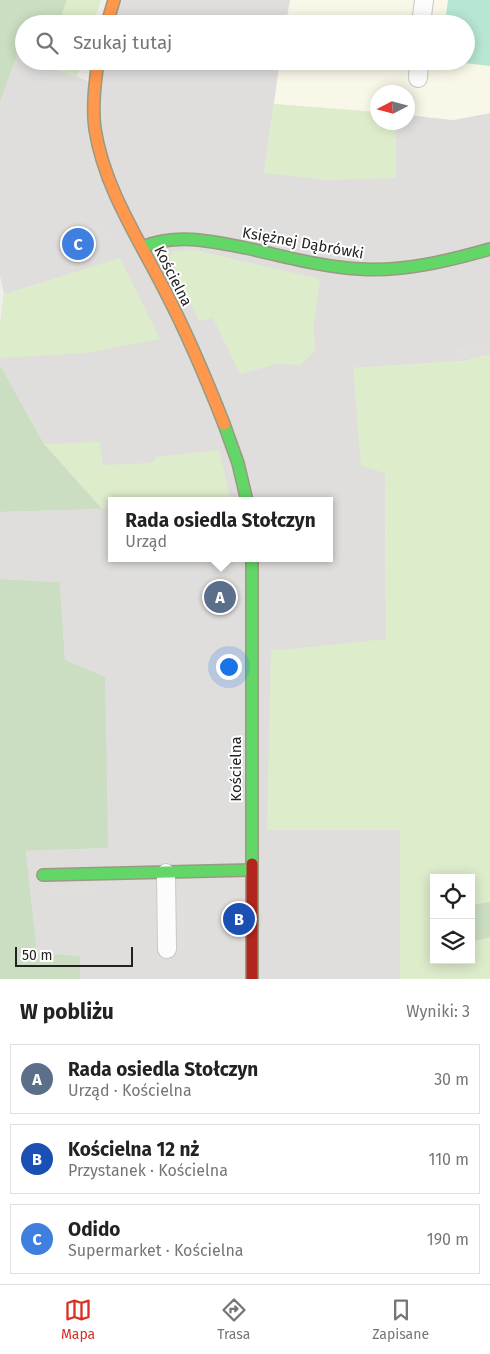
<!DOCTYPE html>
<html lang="pl">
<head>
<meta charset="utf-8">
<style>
	:root { --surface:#fff; --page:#f6f6f6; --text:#222; --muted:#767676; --line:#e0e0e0; --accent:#d93025 }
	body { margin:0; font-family:"Fira Sans",sans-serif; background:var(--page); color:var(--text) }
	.controls { position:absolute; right:15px; bottom:15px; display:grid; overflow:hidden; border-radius:0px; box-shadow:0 2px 12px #0003 }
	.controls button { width:45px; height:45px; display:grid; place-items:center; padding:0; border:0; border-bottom:1px solid var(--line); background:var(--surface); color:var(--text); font:25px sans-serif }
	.compass { position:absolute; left:370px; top:85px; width:45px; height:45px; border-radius:50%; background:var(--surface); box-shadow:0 2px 12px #0003; rotate:264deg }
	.scale { position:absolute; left:15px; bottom:12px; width:118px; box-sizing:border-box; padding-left:5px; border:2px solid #222; border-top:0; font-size:14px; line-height:18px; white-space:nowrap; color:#222; -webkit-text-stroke:4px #fff; paint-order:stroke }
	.you { position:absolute; left:228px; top:666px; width:18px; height:18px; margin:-12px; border:4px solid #fff; border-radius:50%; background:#1a73e8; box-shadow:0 0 0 8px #1a73e833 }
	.badge { display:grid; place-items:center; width:32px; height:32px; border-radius:50%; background:var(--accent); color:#fff; font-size:16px; font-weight:700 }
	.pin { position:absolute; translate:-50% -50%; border:2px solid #fff; box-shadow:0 1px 5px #0006 }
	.popup { position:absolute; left:108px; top:497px; width:225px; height:65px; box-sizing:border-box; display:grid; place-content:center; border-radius:0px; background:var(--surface); filter:drop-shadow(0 1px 4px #0005); font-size:16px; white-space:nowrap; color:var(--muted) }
	.popup b { font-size:19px; color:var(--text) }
	.popup::after { content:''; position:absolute; left:50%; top:100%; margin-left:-10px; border:10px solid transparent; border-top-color:var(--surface) }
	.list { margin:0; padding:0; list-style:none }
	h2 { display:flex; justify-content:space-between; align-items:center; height:65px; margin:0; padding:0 20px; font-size:21px }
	h2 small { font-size:16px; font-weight:400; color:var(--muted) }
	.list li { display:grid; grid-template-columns:32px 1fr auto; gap:15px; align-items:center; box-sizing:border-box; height:70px; margin:0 10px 10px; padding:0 10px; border:1px solid var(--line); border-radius:0px }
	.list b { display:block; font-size:19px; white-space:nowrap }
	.list p { margin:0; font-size:16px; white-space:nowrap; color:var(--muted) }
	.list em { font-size:16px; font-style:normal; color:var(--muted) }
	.icon { flex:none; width:28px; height:28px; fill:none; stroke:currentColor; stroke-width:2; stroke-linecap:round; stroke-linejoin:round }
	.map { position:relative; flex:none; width:490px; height:979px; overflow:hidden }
	.search { position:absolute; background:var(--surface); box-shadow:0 2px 12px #0003; left:15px; right:15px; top:15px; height:55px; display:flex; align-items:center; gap:12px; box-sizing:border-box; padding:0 18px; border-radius:28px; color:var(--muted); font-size:19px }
	.sheet { height:305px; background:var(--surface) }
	nav { display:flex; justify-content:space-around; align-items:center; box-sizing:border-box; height:70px; border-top:1px solid var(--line); background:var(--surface); font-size:14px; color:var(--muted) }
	nav a { display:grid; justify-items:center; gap:2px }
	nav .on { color:var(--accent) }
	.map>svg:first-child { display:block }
	.residential { fill:#dfdedc; fill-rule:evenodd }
	.education { fill:#f8f7e8 }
	.grass { fill:#ddeccb; fill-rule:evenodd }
	.forest { fill:#cbdec1 }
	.pitch { fill:#b7e6d2 }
	.parking { fill:#e0dfde }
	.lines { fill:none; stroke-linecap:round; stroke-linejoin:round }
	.street-casing { stroke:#c9c8c7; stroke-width:20 }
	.fast-casing { stroke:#999a82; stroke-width:14 }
	.slow-casing { stroke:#999a82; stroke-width:14 }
	.jam-casing { stroke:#999a82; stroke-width:14 }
	.street { stroke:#fdfcfc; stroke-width:18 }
	.fast { stroke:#63d668; stroke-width:11 }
	.slow { stroke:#ff974d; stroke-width:11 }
	.jam { stroke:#b3261e; stroke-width:11 }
	.labels { text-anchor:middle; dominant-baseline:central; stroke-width:4; stroke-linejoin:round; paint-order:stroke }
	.street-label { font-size:15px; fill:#222; stroke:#fff }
</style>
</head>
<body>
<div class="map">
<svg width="490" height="979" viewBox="0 0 490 979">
	<rect width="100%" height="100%" fill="#f0eeeb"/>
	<!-- residential -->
	<g class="residential">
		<path d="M 118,0 L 290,0 L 286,24 L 112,24 Z"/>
		<path d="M 17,55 L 24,57 L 24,61 L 35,61 L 101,86 L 104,61 L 280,61 L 264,173 L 396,178 L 396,123 L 408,122 L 408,115 L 453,120 L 490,113 L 490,354 L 463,361 L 354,368 L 385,472 L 386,640 L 271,651 L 400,830 L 400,979 L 80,979 L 80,956 L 37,954 L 26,851 L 108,848 L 65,660 L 60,582 L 0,579 L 0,512 L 102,509 L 44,444 L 0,365 L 0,324 L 4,294 L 0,276 L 0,103 ZM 111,501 L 329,501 L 329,558 L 111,558 Z"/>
	</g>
	<!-- education -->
	<path class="education" d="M 290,0 L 490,0 L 490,113 L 453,120 L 408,115 L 408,92 L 378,92 L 377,112 L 274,104 L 280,61 L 466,61 L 466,24 L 286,24 Z"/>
	<!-- grass -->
	<g class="grass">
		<path d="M 67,0 L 101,0 L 93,24 L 58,24 Z"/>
		<path d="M 50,61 L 82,61 L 77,77 L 49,67 Z"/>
		<path d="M 274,104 L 377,112 L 378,122 L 396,123 L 396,178 L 326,180 L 264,173 Z"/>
		<path d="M 195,250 L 320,279 L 313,330 L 316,350 L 300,365 L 277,364 L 240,374 L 213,318 L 199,321 L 170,260 L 170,255 L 173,251 Z"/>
		<path d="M 120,258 L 160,339 L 86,353 L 0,358 L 0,324 L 4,294 Z"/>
		<path d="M 490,354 L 490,979 L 400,979 L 400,830 L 267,830 L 271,651 L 386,639 L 385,473 L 361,466 L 353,368 L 463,361 ZM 434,878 L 471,878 L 471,960 L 434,960 Z"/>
		<path d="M 100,442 L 103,465 L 152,463 L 156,457 L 219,450 L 231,501 L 111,501 L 111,508 L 102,509 L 44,444 Z"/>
	</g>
	<!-- forest -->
	<g class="forest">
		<path d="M 0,0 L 67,0 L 58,24 L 24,24 L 24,57 L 17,55 L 0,103 Z"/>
		<path d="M 0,365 L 44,444 L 102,509 L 0,512 Z"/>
		<path d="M 0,579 L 60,582 L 65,660 L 105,677 L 108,848 L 26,851 L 37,953 L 80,956 L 80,979 L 0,979 Z"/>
		<path d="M 490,902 L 490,937 L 471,942 L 471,905 Z"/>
	</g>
	<!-- pitch -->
	<path class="pitch" d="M 448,0 L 490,0 L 490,66 L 447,61 L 466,61 L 466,24 L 445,24 Z"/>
	<!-- parking -->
	<g class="parking">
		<path d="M 100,221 L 111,241 L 89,248 L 82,229 Z"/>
		<path d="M 490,340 L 490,352 L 462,359 L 453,349 Z"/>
		<rect x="50" y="886" width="41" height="12"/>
		<path d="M 185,886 L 185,952 L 174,952 L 174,887 Z"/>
	</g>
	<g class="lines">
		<defs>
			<g id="street">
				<path d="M 421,24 L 424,0"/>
				<path d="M 418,78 L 419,61"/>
				<path d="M 166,873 L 167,949"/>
			</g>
			<g id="fast">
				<path d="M 142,247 C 177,233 211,241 246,248 C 283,256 321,267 359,269 C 403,272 448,261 490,249"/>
				<path d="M 224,424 L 238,463 L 247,501"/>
				<path d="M 252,558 L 252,864"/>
				<path d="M 43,875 L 251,870"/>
			</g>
			<g id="slow">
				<path d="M 107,24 L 114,0"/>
				<path d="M 98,61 C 95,83 92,107 95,129 C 104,187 138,238 164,289 C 187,333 206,378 224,424"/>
			</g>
			<path id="jam" d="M 252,864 L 252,979"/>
		</defs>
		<!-- street casing -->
		<use href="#street" class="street-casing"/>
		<!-- fast casing -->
		<use href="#fast" class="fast-casing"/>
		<!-- slow casing -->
		<use href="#slow" class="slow-casing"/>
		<!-- jam casing -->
		<use href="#jam" class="jam-casing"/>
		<!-- street -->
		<use href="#street" class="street"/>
		<!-- fast -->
		<use href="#fast" class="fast"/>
		<!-- slow -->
		<use href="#slow" class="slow"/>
		<!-- jam -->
		<use href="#jam" class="jam"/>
	</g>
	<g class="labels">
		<!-- street labels -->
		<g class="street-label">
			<text transform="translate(303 243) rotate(10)">Księżnej Dąbrówki</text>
			<text transform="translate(173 276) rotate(63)">Kościelna</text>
			<text transform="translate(236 769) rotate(-90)">Kościelna</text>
		</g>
	</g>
</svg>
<div class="controls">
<button><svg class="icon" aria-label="locate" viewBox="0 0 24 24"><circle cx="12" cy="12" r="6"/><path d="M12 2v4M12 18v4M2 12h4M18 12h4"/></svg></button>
<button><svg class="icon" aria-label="layers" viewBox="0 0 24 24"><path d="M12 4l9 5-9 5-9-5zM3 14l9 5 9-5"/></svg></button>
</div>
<svg class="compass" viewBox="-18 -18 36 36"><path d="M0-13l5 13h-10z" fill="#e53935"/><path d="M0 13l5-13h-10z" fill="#767676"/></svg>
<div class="scale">50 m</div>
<div class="you"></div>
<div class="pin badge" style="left:220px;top:597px;background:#5c6f8a">A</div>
<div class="popup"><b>Rada osiedla Stołczyn</b>Urząd</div>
<div class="pin badge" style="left:239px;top:919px;background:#1a4fb4">B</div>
<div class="pin badge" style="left:78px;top:244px;background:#3f7fe0">C</div>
<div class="search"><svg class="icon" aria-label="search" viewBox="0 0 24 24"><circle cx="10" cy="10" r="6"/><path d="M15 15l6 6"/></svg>Szukaj tutaj</div>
</div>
<section class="sheet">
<h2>W pobliżu<small>Wyniki: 3</small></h2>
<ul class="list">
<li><span class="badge" style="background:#5c6f8a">A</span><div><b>Rada osiedla Stołczyn</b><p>Urząd · Kościelna</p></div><em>30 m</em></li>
<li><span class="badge" style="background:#1a4fb4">B</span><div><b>Kościelna 12 nż</b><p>Przystanek · Kościelna</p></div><em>110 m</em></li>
<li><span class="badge" style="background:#3f7fe0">C</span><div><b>Odido</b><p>Supermarket · Kościelna</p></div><em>190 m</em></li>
</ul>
</section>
<nav>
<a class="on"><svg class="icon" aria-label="map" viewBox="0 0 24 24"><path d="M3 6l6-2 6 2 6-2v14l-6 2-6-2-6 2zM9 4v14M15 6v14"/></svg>Mapa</a>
<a><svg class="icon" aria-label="directions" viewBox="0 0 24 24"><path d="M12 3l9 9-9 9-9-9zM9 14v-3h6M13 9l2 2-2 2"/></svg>Trasa</a>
<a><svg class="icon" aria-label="saved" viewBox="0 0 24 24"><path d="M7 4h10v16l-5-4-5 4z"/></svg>Zapisane</a>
</nav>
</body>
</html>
